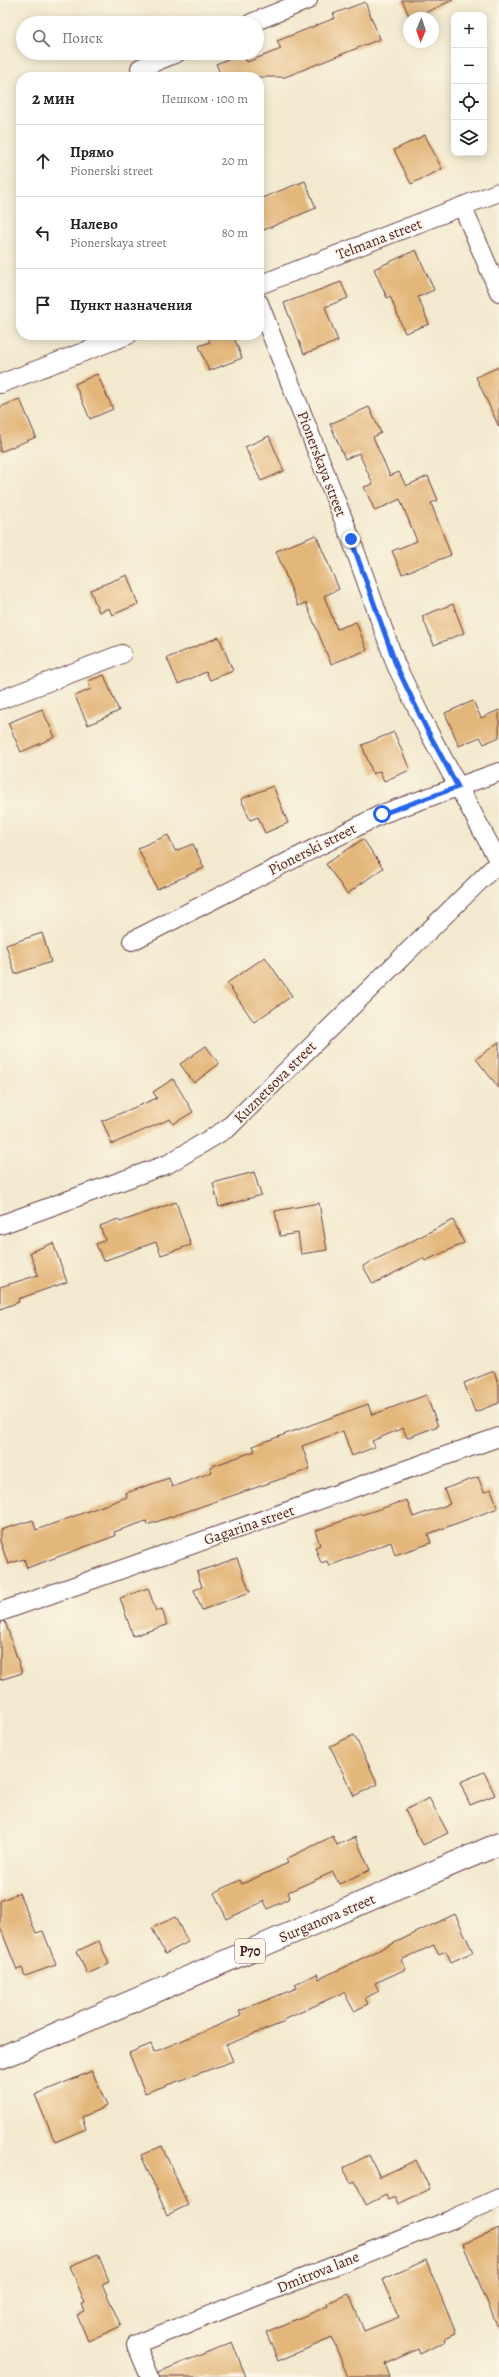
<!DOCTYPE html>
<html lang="ru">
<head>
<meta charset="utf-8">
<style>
	:root { --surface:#fff; --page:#f2f2f2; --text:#222; --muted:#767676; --line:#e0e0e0 }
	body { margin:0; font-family:Alegreya,serif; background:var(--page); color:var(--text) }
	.controls { position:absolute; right:12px; top:12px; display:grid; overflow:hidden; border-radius:8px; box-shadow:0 2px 10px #0003 }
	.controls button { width:36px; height:36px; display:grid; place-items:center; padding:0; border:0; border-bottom:1px solid var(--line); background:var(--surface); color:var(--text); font:20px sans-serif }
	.compass { position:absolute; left:403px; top:12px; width:36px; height:36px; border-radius:50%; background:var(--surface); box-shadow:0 2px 10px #0003; rotate:182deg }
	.stop { position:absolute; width:12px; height:12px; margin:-9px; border:3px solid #2563eb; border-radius:50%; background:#fff }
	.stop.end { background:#2563eb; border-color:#fff; box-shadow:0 1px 4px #0008 }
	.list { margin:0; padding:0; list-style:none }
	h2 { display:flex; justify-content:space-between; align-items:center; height:52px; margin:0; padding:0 16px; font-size:17px }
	h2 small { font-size:13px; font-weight:400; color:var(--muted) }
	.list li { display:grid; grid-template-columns:26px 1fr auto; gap:12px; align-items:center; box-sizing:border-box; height:72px; padding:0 16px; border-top:1px solid var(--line) }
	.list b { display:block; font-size:15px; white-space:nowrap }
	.list p { margin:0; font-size:13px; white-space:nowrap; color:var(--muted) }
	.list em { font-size:13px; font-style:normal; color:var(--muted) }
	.icon { flex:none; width:22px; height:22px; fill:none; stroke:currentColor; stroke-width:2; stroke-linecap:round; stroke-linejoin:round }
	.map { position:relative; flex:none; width:499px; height:2377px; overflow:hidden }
	.search { position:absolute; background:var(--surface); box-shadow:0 2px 10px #0003; left:16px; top:16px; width:248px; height:44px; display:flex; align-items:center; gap:10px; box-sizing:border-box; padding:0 14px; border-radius:22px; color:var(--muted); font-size:15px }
	.panel { position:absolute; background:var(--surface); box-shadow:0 2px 10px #0003; left:16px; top:72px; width:248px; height:268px; border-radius:16px }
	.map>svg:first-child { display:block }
	.building { fill:#e3b679 }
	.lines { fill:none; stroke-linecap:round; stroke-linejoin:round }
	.minor-casing { stroke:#633d43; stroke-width:20 }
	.primary-casing { stroke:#633d43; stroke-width:24 }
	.minor { stroke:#fff; stroke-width:18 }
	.primary { stroke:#fff; stroke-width:22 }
	.route { stroke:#2563eb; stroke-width:5 }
	.labels { text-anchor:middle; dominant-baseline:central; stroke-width:3; stroke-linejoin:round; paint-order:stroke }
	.shield { fill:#fcf5e5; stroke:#7f5f63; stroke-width:1 }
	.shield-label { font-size:14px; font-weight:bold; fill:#4a1f2b }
	.street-label { font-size:15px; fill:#4a1f2b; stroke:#fcf5e5 }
</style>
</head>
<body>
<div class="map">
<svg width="499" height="2377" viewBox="0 0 499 2377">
	<rect width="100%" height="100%" fill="#fcf5e5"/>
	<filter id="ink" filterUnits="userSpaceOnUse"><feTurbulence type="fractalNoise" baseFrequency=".025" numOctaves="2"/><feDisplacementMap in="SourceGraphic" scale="8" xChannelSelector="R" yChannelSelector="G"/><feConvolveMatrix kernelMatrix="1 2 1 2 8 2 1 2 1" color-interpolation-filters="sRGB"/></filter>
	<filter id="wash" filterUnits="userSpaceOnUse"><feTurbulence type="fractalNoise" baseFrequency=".012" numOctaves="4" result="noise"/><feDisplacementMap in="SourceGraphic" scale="16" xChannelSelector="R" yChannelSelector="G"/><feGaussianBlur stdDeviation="0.9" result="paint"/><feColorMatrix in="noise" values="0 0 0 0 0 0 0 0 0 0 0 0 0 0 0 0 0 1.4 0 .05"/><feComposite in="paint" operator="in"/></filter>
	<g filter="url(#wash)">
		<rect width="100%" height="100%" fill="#f2e9ce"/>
		<g id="blocks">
			<!-- building -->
			<g class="building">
				<path d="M 402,0 L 453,0 L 413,18 L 410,18 Z"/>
				<path d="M 365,2 L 380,39 L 285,77 L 213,77 L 220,73 L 216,64 L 242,53 L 247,62 L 281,49 L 277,41 L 335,18 L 333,14 Z"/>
				<path d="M 425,135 L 442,169 L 411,184 L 394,150 Z"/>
				<path d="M 305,181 L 316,208 L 259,232 L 259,199 Z"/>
				<path d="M 416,250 L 434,290 L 418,297 L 429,324 L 405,333 L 390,296 L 387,298 L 374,269 Z"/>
				<path d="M 341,282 L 348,298 L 325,307 L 338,341 L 304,354 L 284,303 Z"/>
				<path d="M 207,335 L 233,335 L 242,358 L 209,371 L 199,346 L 210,342 Z"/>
				<path d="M 499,367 L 499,427 L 476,377 Z"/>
				<path d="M 97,374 L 113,409 L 90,419 L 75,384 Z"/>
				<path d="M 20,399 L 36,437 L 0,452 L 0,407 Z"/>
				<path d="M 369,407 L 381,433 L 373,437 L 390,476 L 399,472 L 406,486 L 428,476 L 438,500 L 431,503 L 451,555 L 402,574 L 392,551 L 417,541 L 400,499 L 375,511 L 364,487 L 373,484 L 359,453 L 345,459 L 330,424 Z"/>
				<path d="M 269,436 L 284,471 L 261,481 L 245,447 Z"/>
				<path d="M 316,535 L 339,589 L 324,596 L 337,629 L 356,622 L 367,650 L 331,664 L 306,603 L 298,606 L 276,551 Z"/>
				<path d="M 127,575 L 138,604 L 112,615 L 109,608 L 99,612 L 90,590 Z"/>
				<path d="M 453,604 L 464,633 L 434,645 L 422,616 Z"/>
				<path d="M 219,637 L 233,671 L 210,680 L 206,672 L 178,684 L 167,658 Z"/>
				<path d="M 104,675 L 119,711 L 88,725 L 75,696 L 91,689 L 88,681 Z"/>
				<path d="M 473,701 L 481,718 L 499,710 L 499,737 L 484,744 L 480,737 L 459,746 L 445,713 Z"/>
				<path d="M 42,709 L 55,737 L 21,752 L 8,723 Z"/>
				<path d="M 394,732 L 410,770 L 384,781 L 380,771 L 373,774 L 362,745 Z"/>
				<path d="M 273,786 L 288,823 L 265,833 L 258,817 L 250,820 L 241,799 Z"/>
				<path d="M 168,835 L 175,851 L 193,844 L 204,868 L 157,889 L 138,848 Z"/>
				<path d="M 363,839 L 383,868 L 347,894 L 326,864 Z"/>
				<path d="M 42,933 L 51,962 L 15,974 L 6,945 Z"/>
				<path d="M 265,957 L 292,996 L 254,1022 L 227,983 Z"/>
				<path d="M 499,1042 L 499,1088 L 476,1059 Z"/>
				<path d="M 206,1046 L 219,1064 L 194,1083 L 180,1064 Z"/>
				<path d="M 173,1079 L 193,1112 L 173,1124 L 170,1119 L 112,1144 L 102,1121 L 157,1098 L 153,1092 Z"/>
				<path d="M 254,1172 L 261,1195 L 219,1207 L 213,1183 Z"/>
				<path d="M 176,1202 L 191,1245 L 161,1255 L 156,1242 L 103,1261 L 96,1244 L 105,1240 L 100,1226 L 118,1219 L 120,1222 Z"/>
				<path d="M 319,1203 L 327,1250 L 301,1254 L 298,1233 L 280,1236 L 275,1211 Z"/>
				<path d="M 453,1220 L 464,1243 L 425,1261 L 423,1258 L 373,1284 L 363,1266 Z"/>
				<path d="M 53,1243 L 67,1282 L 18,1299 L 19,1302 L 0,1309 L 0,1287 L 38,1275 L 30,1252 Z"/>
				<path d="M 494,1371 L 499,1385 L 499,1403 L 475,1412 L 464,1383 Z"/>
				<path d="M 426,1395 L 438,1426 L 407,1438 L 403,1428 L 372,1441 L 375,1447 L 352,1456 L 343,1431 L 302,1446 L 310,1469 L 147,1525 L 146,1521 L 114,1532 L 115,1536 L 27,1568 L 24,1559 L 8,1564 L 0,1541 L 0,1530 L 33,1520 L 36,1530 L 127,1497 L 126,1493 L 169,1478 L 172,1487 L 212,1472 L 210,1467 L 255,1451 L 253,1446 L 368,1404 L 372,1415 Z"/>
				<path d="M 478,1477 L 484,1492 L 491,1489 L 498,1508 L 428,1534 L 431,1543 L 395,1555 L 391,1542 L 329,1566 L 327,1561 L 321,1563 L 315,1547 L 320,1545 L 315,1531 L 361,1514 L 361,1515 L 407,1500 L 413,1517 L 450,1504 L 444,1489 Z"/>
				<path d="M 237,1558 L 250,1592 L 202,1610 L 194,1590 L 202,1587 L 197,1572 Z"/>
				<path d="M 148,1588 L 156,1611 L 162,1609 L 167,1625 L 133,1636 L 120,1598 Z"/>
				<path d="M 5,1621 L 22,1673 L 0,1680 L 0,1622 Z"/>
				<path d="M 354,1735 L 378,1784 L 354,1796 L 330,1746 Z"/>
				<path d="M 484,1772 L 495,1795 L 470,1805 L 460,1782 Z"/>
				<path d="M 429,1798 L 448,1833 L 423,1845 L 405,1810 Z"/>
				<path d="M 333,1836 L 337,1845 L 355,1837 L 370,1870 L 339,1884 L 333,1872 L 288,1892 L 290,1898 L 268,1909 L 264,1901 L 227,1919 L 214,1893 L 240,1880 L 242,1884 L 288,1863 L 286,1859 Z"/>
				<path d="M 19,1893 L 36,1933 L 43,1931 L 56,1965 L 25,1976 L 22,1968 L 17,1970 L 0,1927 L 0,1901 Z"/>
				<path d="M 455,1914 L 473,1952 L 451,1962 L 446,1951 L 439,1954 L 434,1945 L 401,1960 L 406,1969 L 375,1983 L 379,1991 L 365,1998 L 368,2004 L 354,2011 L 344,1992 L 284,2020 L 285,2022 L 226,2045 L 233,2061 L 145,2093 L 129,2053 L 151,2044 L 154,2052 L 241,2016 L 239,2011 L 297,1988 L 295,1984 L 317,1974 L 319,1979 Z"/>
				<path d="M 175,1917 L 188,1942 L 165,1954 L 152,1928 Z"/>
				<path d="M 99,1941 L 109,1964 L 87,1974 L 77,1951 Z"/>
				<path d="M 92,2071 L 107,2106 L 82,2117 L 86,2129 L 55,2142 L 35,2095 Z"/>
				<path d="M 162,2146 L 188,2205 L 167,2215 L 141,2155 Z"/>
				<path d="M 369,2155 L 380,2177 L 416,2160 L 430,2189 L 398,2204 L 395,2197 L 388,2200 L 386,2195 L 366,2205 L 355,2181 L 351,2183 L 343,2168 Z"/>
				<path d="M 499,2228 L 499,2330 L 463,2244 Z"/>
				<path d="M 98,2254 L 109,2281 L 102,2284 L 121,2326 L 88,2341 L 77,2315 L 85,2312 L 82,2304 L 85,2303 L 70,2266 Z"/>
				<path d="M 426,2260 L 456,2333 L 445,2338 L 446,2341 L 420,2354 L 418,2349 L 385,2364 L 390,2377 L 348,2377 L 332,2338 L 278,2361 L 266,2332 L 328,2306 L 327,2303 L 349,2294 L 364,2331 L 399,2317 L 382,2280 Z"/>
				<path d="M 232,2342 L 246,2377 L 160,2377 L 159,2372 Z"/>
			</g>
		</g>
	</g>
	<g filter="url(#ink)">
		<use href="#blocks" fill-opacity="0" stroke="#633d43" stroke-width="1"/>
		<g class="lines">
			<defs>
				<g id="minor">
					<path d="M 251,23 L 308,0"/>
					<path d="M 140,68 L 177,53"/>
					<path d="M 463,208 L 499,292"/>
					<path d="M 259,285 L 499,192"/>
					<path d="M 259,303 L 351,539 L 396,665 L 426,727 L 499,862"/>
					<path d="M 0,384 L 128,335"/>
					<path d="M 0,700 L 122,654"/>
					<path d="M 132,941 L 382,814 L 499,772"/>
					<path d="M 0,1225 L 168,1164 L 228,1128 L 499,862"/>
					<path d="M 0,1612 L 499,1437"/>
					<path d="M 150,2377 L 136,2344 L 450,2220 L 499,2198"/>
				</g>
				<path id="primary" d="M 0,2058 L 499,1844"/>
			</defs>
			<!-- minor casing -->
			<use href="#minor" class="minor-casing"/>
			<!-- primary casing -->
			<use href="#primary" class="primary-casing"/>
			<!-- minor -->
			<use href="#minor" class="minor"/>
			<!-- primary -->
			<use href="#primary" class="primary"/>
		</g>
	</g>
	<g class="lines" filter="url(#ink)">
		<!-- route -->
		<path class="route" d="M 351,539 L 396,665 L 426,728 L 458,787 L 382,814"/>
	</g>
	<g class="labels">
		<!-- shield labels -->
		<rect class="shield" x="235" y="1939" width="30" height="24" rx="3"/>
		<g class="shield-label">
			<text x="250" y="1951">Р70</text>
		</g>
		<!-- street labels -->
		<g class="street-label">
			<text transform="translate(379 239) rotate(-21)">Telmana street</text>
			<text transform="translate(322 464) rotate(69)">Pionerskaya street</text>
			<text transform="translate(312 849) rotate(-27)">Pionerski street</text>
			<text transform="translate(275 1082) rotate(-45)">Kuznetsova street</text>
			<text transform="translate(249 1525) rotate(-19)">Gagarina street</text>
			<text transform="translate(327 1918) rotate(-23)">Surganova street</text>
			<text transform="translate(318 2272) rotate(-22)">Dmitrova lane</text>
		</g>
	</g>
</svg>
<div class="controls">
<button>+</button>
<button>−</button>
<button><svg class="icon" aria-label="locate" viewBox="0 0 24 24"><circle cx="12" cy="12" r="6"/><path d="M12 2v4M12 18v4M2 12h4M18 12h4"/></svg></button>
<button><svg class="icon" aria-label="layers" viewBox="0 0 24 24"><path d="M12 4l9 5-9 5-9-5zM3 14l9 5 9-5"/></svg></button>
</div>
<svg class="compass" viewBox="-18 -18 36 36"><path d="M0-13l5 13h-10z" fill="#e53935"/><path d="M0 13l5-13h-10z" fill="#767676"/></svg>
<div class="stop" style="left:382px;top:814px"></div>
<div class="stop end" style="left:351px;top:539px"></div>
<div class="search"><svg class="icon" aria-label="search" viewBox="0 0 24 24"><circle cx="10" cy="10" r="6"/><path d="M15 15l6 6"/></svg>Поиск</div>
<section class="panel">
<h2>2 мин<small>Пешком · 100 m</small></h2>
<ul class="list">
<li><svg class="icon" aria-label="ahead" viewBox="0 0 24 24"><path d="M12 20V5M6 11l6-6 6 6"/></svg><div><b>Прямо</b><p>Pionerski street</p></div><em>20 m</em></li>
<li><svg class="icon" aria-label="left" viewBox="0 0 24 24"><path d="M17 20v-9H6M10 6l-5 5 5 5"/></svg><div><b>Налево</b><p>Pionerskaya street</p></div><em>80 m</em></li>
<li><svg class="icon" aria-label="arrive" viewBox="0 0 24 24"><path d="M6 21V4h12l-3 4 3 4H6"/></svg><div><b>Пункт назначения</b></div></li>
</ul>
</section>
</div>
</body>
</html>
